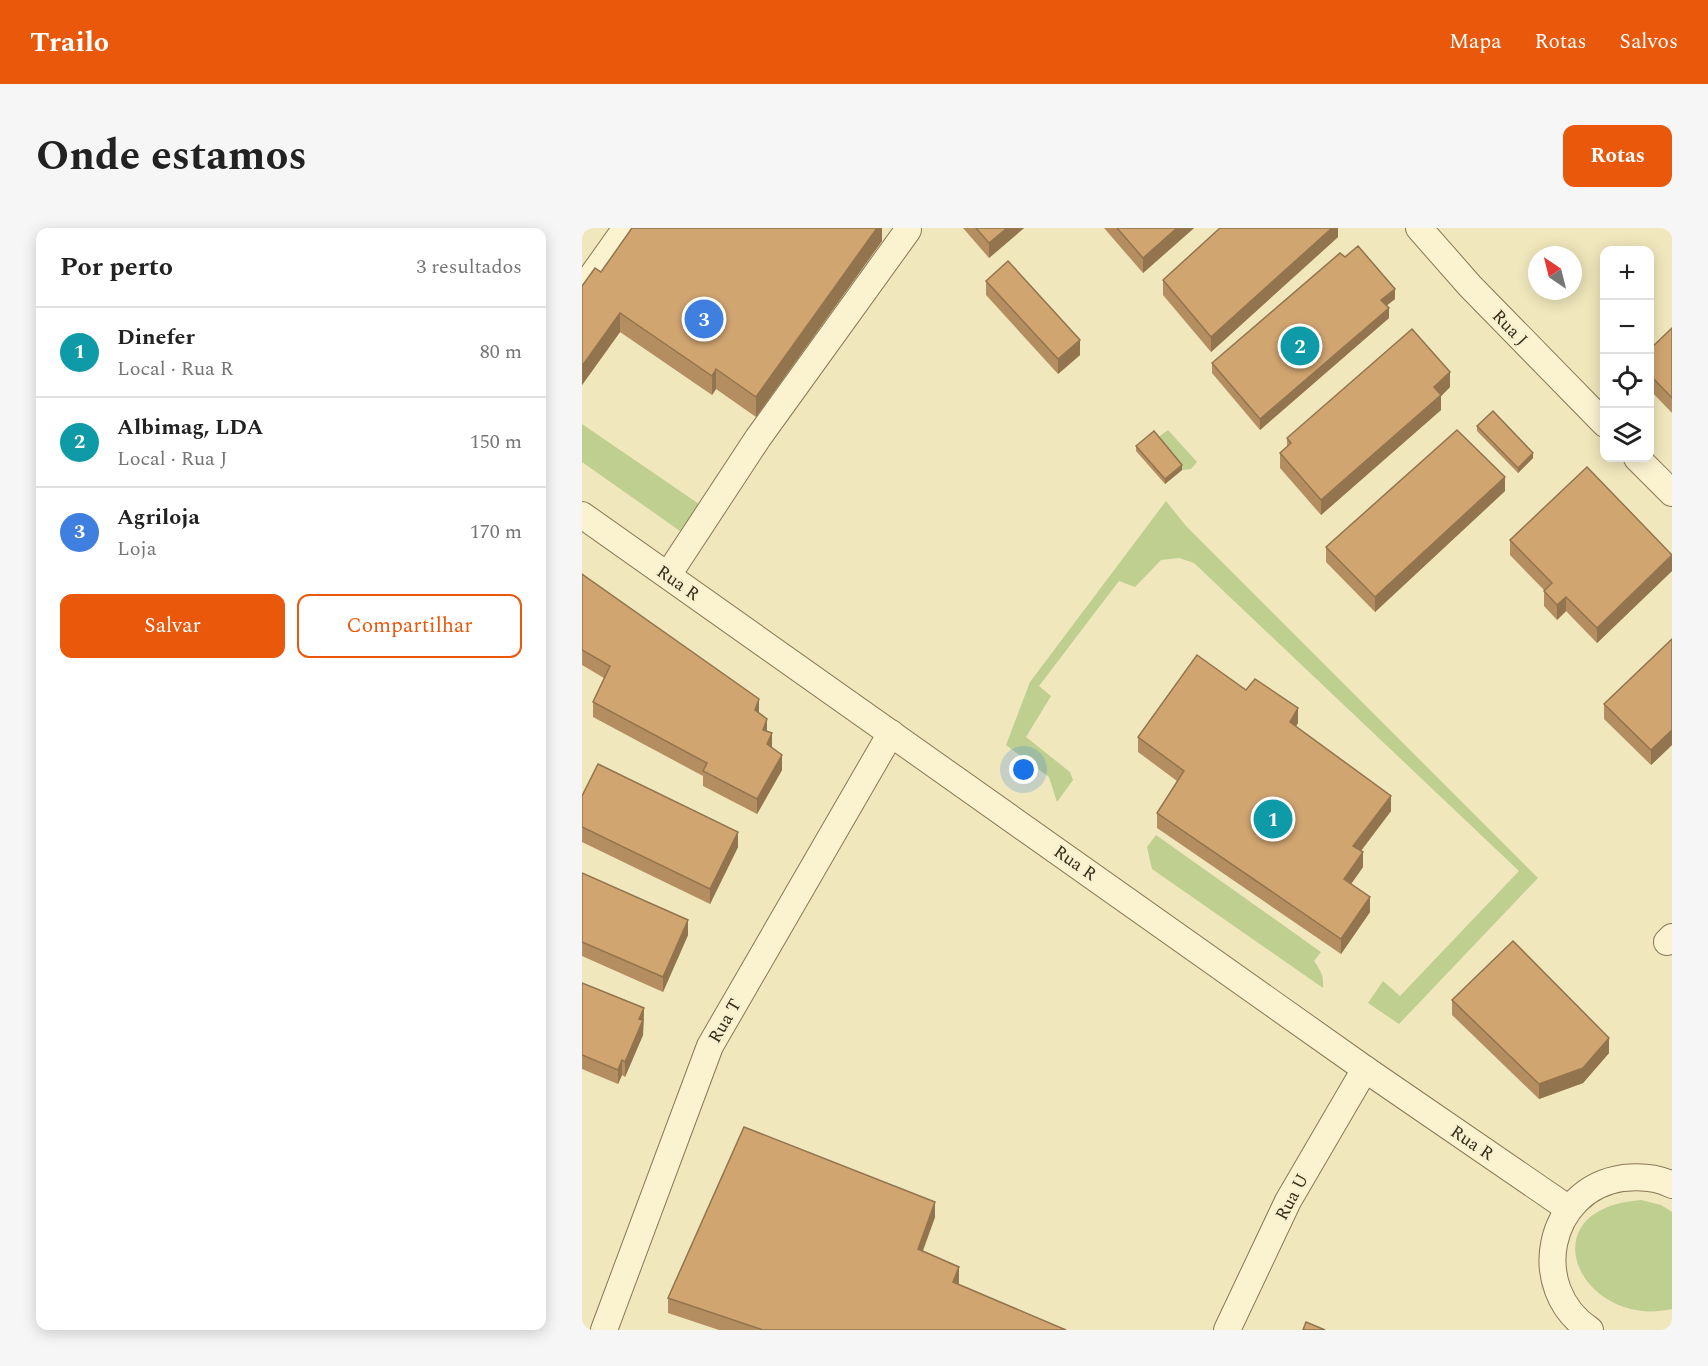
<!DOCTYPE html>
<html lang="pt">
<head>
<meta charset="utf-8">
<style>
	:root { --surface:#fff; --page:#f6f6f6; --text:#222; --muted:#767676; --line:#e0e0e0; --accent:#ea580c }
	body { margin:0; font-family:Spectral,serif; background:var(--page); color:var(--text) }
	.controls { position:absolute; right:18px; top:18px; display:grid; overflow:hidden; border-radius:12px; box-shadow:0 3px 15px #0003 }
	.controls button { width:54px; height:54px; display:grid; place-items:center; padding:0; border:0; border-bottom:2px solid var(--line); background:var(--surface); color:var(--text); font:30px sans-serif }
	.compass { position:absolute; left:946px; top:18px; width:54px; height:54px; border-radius:50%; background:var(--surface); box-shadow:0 3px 15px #0003; rotate:325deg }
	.you { position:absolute; left:442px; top:542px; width:21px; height:21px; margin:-15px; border:4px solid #fff; border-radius:50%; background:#1a73e8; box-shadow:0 0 0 9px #1a73e833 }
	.badge { display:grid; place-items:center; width:39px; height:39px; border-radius:50%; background:var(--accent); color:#fff; font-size:20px; font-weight:700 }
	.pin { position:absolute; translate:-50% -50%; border:3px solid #fff; box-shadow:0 2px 6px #0006 }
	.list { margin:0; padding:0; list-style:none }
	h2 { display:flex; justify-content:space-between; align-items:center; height:78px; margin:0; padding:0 24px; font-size:26px }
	h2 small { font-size:20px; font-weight:400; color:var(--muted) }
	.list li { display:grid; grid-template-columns:39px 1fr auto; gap:18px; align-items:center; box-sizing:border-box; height:90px; padding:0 24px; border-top:2px solid var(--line) }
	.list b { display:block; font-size:22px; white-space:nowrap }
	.list p { margin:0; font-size:20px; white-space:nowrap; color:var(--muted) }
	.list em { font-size:20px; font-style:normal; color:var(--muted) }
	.actions { display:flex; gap:12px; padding:18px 24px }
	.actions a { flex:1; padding:14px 0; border:2px solid var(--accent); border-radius:12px; text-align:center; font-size:21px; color:var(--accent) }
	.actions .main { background:var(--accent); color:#fff }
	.icon { flex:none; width:33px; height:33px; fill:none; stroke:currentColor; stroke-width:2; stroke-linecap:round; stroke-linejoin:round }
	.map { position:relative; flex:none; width:1090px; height:1102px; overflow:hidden; border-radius:12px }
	header { display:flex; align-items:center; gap:36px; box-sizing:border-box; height:84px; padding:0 30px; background:var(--accent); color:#fff }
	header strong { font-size:28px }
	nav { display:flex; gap:33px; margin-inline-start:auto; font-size:21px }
	.intro { display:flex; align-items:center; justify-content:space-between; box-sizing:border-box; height:144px; padding:0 36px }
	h1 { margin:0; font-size:42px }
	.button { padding:15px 27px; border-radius:12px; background:var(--accent); color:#fff; font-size:21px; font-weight:700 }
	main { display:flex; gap:36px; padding:0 36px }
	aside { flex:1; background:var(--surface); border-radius:12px; box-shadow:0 3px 15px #0003 }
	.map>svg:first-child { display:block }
	.green { fill:#bfcf90 }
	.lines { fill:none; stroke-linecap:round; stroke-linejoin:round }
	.minor-casing { stroke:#897755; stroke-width:28 }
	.minor { stroke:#fbf3d0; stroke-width:26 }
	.wall { fill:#b48e60 }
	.shaded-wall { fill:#92744e }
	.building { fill:#d1a570; stroke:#92744e; stroke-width:1.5 }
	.labels { text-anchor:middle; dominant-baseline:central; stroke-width:4.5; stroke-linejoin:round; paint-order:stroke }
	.street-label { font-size:18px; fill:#372c1b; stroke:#f7f0cc }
</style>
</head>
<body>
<header>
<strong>Trailo</strong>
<nav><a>Mapa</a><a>Rotas</a><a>Salvos</a></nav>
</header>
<div class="intro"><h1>Onde estamos</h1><a class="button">Rotas</a></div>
<main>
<aside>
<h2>Por perto<small>3 resultados</small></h2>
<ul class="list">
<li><span class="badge" style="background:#0f9aa8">1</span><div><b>Dinefer</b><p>Local · Rua R</p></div><em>80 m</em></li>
<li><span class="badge" style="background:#0f9aa8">2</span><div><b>Albimag, LDA</b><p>Local · Rua J</p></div><em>150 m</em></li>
<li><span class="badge" style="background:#3f7fe0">3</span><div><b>Agriloja</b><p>Loja</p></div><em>170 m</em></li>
</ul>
<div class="actions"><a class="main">Salvar</a><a>Compartilhar</a></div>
</aside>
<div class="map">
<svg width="1090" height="1102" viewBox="0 0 1090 1102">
	<rect width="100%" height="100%" fill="#f0e7bc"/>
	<!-- green -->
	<g class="green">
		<path d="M 0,196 L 117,276 L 98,303 L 0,234 Z"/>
		<path d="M 586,202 L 615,234 L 609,241 L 600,242 L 574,211 Z"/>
		<path d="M 584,273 L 604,298 L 956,650 L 817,796 L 786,775 L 801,753 L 818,768 L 937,643 L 612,335 L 597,330 L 579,332 L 553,359 L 537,353 L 457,458 L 469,468 L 444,509 L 488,544 L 491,552 L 475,574 L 467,549 L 424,517 L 448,454 Z"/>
		<path d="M 574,607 L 739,724 L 732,733 C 739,743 742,748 741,760 L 570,641 L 565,619 Z"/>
		<path d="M 1059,972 L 1079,977 L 1090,984 L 1090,1081 C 999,1102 942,981 1059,972 Z"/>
	</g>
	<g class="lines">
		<defs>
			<g id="minor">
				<path d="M 837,0 L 888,58 L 1023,196"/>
				<path d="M 0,62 L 44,0"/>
				<path d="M 1055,230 L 1090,265"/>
				<path d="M 0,287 L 783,841 L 987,981"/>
				<path d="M 86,347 L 176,210 L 326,2 L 324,0"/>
				<path d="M 1085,714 L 1090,709"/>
				<path d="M 22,1102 L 128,818 L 309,505"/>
				<path d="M 645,1102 L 706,973 L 783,841"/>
				<path d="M 1008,1102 C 945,1060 965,961 1041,950 C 1058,948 1075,949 1090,957"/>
			</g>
		</defs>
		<!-- minor casing -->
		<use href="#minor" class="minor-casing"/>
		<!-- minor -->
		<use href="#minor" class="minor"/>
	</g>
	<!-- wall -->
	<g class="wall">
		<path d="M 300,0 L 300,13 L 174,189 L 134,161 L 130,167 L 38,104 L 0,157 L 0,58 L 19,44 Z"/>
		<path d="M 381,0 L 442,0 L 407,30 Z"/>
		<path d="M 522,0 L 612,0 L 561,45 Z"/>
		<path d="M 756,0 L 756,9 L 629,124 L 581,67 L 581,52 Z"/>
		<path d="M 763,29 L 813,71 L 805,77 L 807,90 L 678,202 L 630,145 L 630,135 Z"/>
		<path d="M 404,53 L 498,127 L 476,146 L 404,67 Z"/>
		<path d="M 1090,100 L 1090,185 L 1068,162 L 1068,121 Z"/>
		<path d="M 868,159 L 859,168 L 859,182 L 739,287 L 698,240 L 698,225 L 705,219 L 705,210 Z"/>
		<path d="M 895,198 L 951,230 L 936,245 L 895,203 Z"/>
		<path d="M 554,218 L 600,242 L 583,256 L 554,223 Z"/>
		<path d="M 923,263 L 793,384 L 744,334 L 744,319 Z"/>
		<path d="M 928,312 L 1090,327 L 1090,343 L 1015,415 L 984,383 L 975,392 L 962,378 L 962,362 L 928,327 Z"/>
		<path d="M 0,346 L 177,485 L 185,503 L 190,519 L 200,542 L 175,586 L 121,558 L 121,548 L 11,489 L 11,474 L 22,450 L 0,437 Z"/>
		<path d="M 1090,411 L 1090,517 L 1069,537 L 1022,491 L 1022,476 Z"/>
		<path d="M 664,462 L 716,495 L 714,498 L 809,583 L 779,623 L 781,639 L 769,656 L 788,684 L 759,726 L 575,600 L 575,585 L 595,553 L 556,524 L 556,509 Z"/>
		<path d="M 0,568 L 156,619 L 128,676 L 0,614 Z"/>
		<path d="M 0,645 L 106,707 L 81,764 L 0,728 Z"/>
		<path d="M 0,755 L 62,780 L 61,807 L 43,849 L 40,847 L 36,856 L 0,841 Z"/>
		<path d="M 870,772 L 1027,825 L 1001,855 L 957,871 L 870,787 Z"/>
		<path d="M 353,989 L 341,1023 L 377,1054 L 376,1057 L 484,1102 L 137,1102 L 86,1085 L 86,1070 Z"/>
	</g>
	<!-- shaded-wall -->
	<g class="shaded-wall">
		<path d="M 295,0 L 300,0 L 300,13 L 174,189 L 174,169 Z"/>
		<path d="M 425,0 L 442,0 L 407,30 L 407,15 Z"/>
		<path d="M 595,0 L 612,0 L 561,45 L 561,30 Z"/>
		<path d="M 750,0 L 756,0 L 756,9 L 629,124 L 629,109 Z"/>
		<path d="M 813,61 L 813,71 L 799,82 L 799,72 Z"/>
		<path d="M 807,80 L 807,90 L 678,202 L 678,191 Z"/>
		<path d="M 38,85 L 38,104 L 0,157 L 0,138 Z"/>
		<path d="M 498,112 L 498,127 L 476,146 L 476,131 Z"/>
		<path d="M 134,141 L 134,161 L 130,167 L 130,148 Z"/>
		<path d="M 868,144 L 868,159 L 859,168 L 859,182 L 739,287 L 739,272 L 852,159 Z"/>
		<path d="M 951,225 L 951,230 L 936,245 L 936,240 Z"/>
		<path d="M 600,237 L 600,242 L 583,256 L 583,251 Z"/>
		<path d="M 923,249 L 923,263 L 793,384 L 793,369 Z"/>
		<path d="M 1090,328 L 1090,343 L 1015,415 L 1015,400 Z"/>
		<path d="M 984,369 L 984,383 L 975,392 L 975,377 Z"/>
		<path d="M 177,471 L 177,486 L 173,482 Z"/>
		<path d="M 716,480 L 716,495 L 708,508 L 708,494 Z"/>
		<path d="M 185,491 L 185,506 L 181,502 Z"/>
		<path d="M 1090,502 L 1090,517 L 1069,537 L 1069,522 Z"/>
		<path d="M 190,505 L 190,520 L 185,516 Z"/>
		<path d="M 200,527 L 200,542 L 175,586 L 175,571 Z"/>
		<path d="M 809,568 L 809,583 L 771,633 L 771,618 Z"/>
		<path d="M 156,604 L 156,619 L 128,676 L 128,661 Z"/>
		<path d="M 781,624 L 781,639 L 762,666 L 762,651 Z"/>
		<path d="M 788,669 L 788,684 L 759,726 L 759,711 Z"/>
		<path d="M 106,692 L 106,707 L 81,764 L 81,749 Z"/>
		<path d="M 62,780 L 61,807 L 43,849 L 43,834 L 57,791 Z"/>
		<path d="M 1027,810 L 1027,825 L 1001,855 L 957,871 L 957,856 Z"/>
		<path d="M 40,832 L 40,847 L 36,856 L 36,842 Z"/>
		<path d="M 353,974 L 353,989 L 336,1035 L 336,1021 Z"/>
		<path d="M 377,1039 L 377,1054 L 371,1069 L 371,1054 Z"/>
	</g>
	<!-- building -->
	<g class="building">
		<path d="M 50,0 L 295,0 L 174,169 L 134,141 L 130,148 L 38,85 L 0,138 L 0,58 L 13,40 L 19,44 Z"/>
		<path d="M 394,0 L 425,0 L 407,15 Z"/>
		<path d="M 535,0 L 595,0 L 561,30 Z"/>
		<path d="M 638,0 L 750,0 L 629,109 L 581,52 Z"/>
		<path d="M 776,18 L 813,61 L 799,72 L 807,80 L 678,191 L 630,135 L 758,25 L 763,29 Z"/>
		<path d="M 426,33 L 498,112 L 476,131 L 404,53 Z"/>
		<path d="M 1090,100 L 1090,170 L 1068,147 L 1068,121 Z"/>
		<path d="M 830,101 L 868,144 L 852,159 L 859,167 L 739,272 L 698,225 L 709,215 L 705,210 Z"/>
		<path d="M 911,183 L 951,225 L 936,240 L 895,198 Z"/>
		<path d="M 875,202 L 923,249 L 793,369 L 744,319 Z"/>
		<path d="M 572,203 L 600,237 L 583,251 L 554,218 Z"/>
		<path d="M 1005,239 L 1090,327 L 1015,400 L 984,369 L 975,377 L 962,363 L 970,355 L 928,312 Z"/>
		<path d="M 0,346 L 177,471 L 173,482 L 185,491 L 181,502 L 190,505 L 185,516 L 200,527 L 175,571 L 121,543 L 125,535 L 11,474 L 28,438 L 0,422 Z"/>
		<path d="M 1090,411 L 1090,502 L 1069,522 L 1022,476 Z"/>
		<path d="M 615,427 L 664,462 L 673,451 L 716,480 L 708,494 L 809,568 L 771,618 L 781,624 L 762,651 L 788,669 L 759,711 L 575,585 L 602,543 L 556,509 Z"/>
		<path d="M 16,536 L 156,604 L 128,661 L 0,599 L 0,568 Z"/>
		<path d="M 0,645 L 106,692 L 81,749 L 0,714 Z"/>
		<path d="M 931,713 L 1027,810 L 1001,840 L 957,856 L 870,772 Z"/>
		<path d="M 0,755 L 62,780 L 57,791 L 61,792 L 43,834 L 40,832 L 36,842 L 0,827 Z"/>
		<path d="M 162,899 L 353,974 L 336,1021 L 377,1039 L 371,1054 L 484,1102 L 181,1102 L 86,1070 Z"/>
		<path d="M 724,1094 L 743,1102 L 721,1102 Z"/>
	</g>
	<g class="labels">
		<!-- street labels -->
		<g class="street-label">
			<text transform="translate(928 100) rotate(46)">Rua J</text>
			<text transform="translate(96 355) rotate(35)">Rua R</text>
			<text transform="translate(493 635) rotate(35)">Rua R</text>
			<text transform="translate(143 793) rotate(-60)">Rua T</text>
			<text transform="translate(890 915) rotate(34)">Rua R</text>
			<text transform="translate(710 969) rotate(-62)">Rua U</text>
		</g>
	</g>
</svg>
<div class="controls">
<button>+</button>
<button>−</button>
<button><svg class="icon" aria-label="locate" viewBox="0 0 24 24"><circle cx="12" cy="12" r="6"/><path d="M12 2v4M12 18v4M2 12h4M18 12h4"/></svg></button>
<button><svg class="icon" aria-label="layers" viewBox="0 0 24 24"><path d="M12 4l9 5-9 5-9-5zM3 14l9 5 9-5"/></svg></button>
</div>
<svg class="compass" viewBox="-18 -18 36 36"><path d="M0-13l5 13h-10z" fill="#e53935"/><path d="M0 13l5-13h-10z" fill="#767676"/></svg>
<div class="you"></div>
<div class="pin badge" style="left:691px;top:591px;background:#0f9aa8">1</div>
<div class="pin badge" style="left:718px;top:118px;background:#0f9aa8">2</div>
<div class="pin badge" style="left:122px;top:91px;background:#3f7fe0">3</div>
</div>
</main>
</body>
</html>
